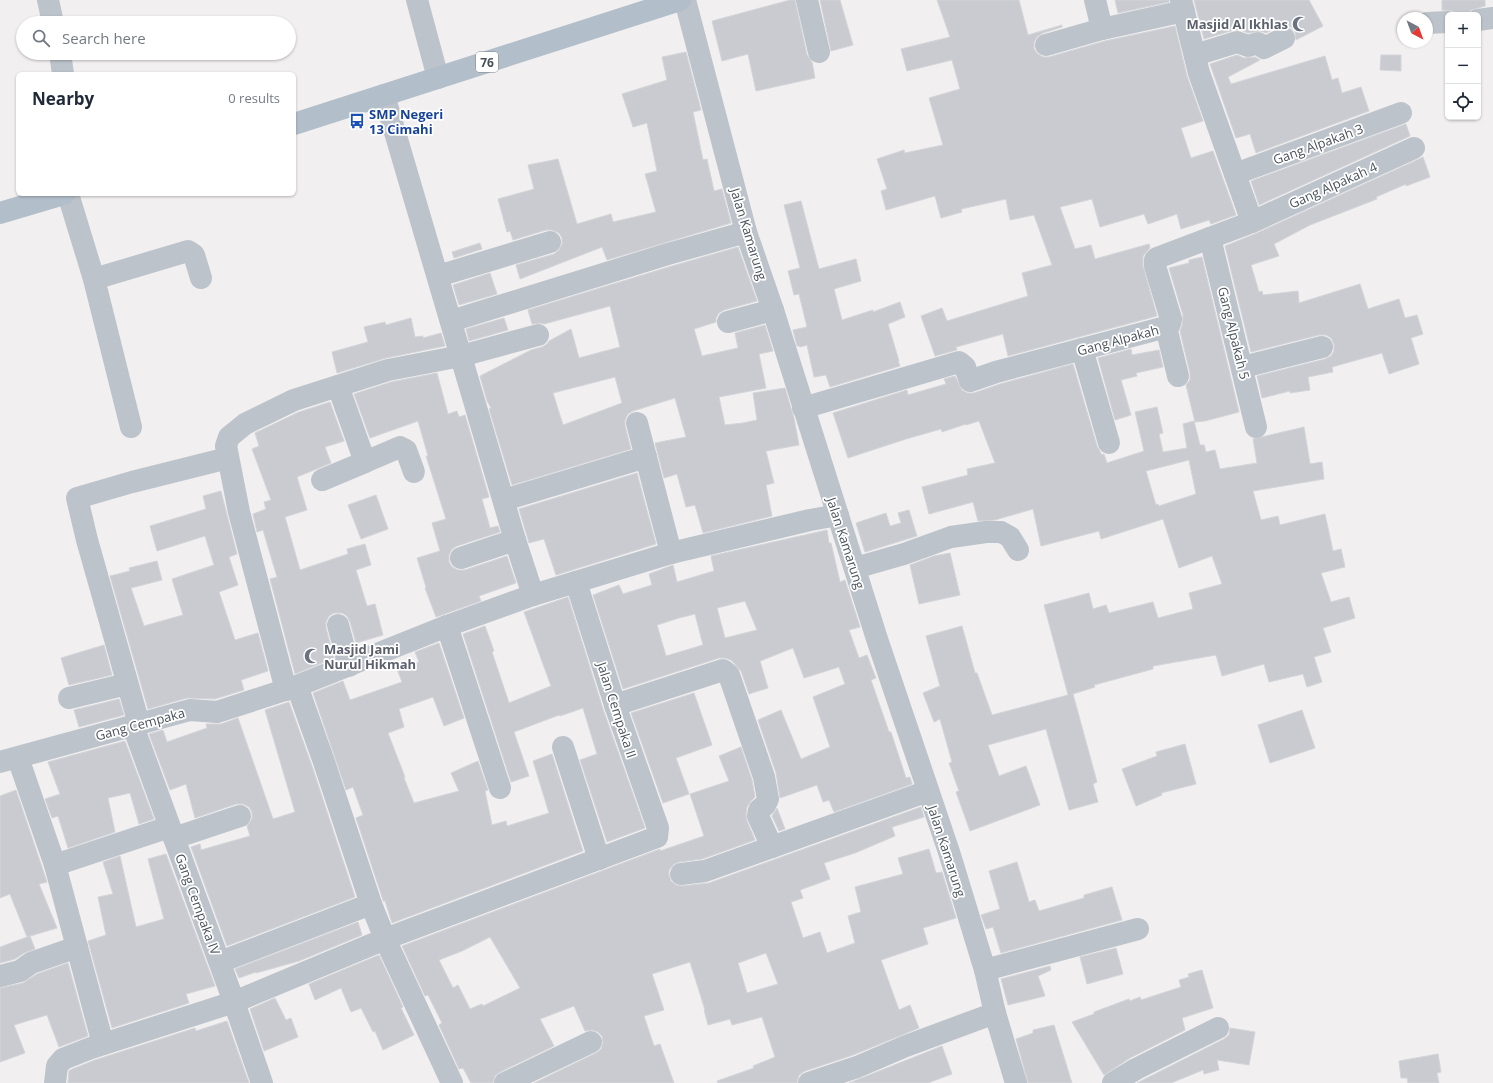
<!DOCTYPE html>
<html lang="en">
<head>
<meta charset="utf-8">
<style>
	:root { --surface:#fff; --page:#f2f2f3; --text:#1f2937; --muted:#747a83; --line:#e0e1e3 }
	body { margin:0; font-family:"Open Sans",sans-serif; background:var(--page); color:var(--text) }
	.controls { position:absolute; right:12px; top:12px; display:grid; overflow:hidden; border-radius:6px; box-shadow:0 1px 3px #0004 }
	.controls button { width:36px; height:36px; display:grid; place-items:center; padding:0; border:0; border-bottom:1px solid var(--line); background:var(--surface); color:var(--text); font:20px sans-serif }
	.compass { position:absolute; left:1397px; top:12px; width:36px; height:36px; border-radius:50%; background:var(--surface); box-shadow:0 1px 3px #0004; rotate:139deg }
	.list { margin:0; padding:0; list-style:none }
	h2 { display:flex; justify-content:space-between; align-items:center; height:52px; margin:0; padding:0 16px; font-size:17px }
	h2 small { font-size:13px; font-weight:400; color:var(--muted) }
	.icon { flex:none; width:22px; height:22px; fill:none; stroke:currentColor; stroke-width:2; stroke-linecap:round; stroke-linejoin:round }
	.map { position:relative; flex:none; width:1493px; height:1083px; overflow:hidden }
	.search { position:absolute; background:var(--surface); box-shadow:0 1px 3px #0004; left:16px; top:16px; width:280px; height:44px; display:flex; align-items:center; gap:10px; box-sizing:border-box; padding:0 14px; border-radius:22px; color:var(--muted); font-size:15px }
	.panel { position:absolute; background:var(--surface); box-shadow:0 1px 3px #0004; left:16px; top:72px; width:280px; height:124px; border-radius:6px }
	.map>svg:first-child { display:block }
	.building { fill:#c9cbd1; stroke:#d3d5d9; fill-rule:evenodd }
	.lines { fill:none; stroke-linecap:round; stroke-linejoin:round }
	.minor { stroke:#bcc3ca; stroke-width:22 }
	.major { stroke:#b2beca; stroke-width:22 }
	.labels { text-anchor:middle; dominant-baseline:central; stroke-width:3.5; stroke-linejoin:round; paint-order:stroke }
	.shield { fill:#fff; stroke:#80868c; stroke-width:1 }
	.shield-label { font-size:12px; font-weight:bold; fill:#49525a }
	.worship-label { font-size:13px; font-weight:bold; fill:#5b616d; stroke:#fff; text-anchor:end }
	.transit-label { font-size:13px; font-weight:bold; fill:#164399; stroke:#fff; text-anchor:start }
	.street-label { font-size:13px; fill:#49525a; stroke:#fff }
</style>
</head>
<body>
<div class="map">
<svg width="1493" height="1083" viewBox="0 0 1493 1083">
	<rect width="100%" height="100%" fill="#f1efef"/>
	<!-- building -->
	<g class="building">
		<path d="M 790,0 L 795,0 L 807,55 L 812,62 L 815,78 L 756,91 L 748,54 L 722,61 L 712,21 Z"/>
		<path d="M 820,0 L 840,0 L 853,45 L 831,51 Z"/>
		<path d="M 937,0 L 1019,0 L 1028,35 L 1062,25 L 1062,27 L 1043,33 L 1037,37 L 1034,42 L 1034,49 L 1038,54 L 1043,57 L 1049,57 L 1105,41 L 1175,26 L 1187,76 L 1203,121 L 1181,128 L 1191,158 L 1213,151 L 1236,215 L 1211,224 L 1209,220 L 1181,229 L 1177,214 L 1148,224 L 1144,214 L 1100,227 L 1092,199 L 1060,207 L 1075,249 L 1091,245 L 1095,259 L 1149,244 L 1150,248 L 1143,256 L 1143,266 L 1157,316 L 1008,356 L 1003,334 L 956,347 L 957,350 L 935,356 L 921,316 L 942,308 L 947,321 L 1028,296 L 1022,273 L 1052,265 L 1034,215 L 1010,220 L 1006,199 L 961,209 L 962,212 L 941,218 L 935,196 L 886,210 L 881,191 L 887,189 L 877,159 L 904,150 L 905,153 L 943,145 L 929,98 L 960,89 L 952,60 L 907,71 L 901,49 L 950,37 Z"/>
		<path d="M 1115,0 L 1169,0 L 1169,2 L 1118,13 Z"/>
		<path d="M 1194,0 L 1309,0 L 1323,26 L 1296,40 L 1295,32 L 1291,27 L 1284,26 L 1278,27 L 1266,33 L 1260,31 L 1248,33 L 1241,30 L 1234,30 L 1204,39 Z"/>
		<path d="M 1442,0 L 1485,0 L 1485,6 L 1471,10 L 1467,15 L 1458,15 L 1453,11 L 1442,10 Z"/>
		<path d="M 686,52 L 701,110 L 693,112 L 703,160 L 707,159 L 714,191 L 722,189 L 731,223 L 607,260 L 602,247 L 520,279 L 516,265 L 554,254 L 559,250 L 562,244 L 562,238 L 559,233 L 552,230 L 546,230 L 513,240 L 510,231 L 507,232 L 498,199 L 534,189 L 528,165 L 558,159 L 577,224 L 611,214 L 613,222 L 656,212 L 645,174 L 657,171 L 647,123 L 633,127 L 622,94 L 667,80 L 662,57 Z"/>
		<path d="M 1237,55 L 1244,58 L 1255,57 L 1260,60 L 1228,77 L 1231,84 L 1325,56 L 1332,80 L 1338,78 L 1342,93 L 1361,87 L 1369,111 L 1256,153 L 1250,134 L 1236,138 L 1210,64 Z"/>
		<path d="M 1381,55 L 1401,55 L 1401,71 L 1380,70 Z"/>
		<path d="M 1406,124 L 1410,136 L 1259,205 L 1251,181 Z"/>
		<path d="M 1423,157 L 1430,177 L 1406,186 L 1406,184 L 1376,197 L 1377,199 L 1310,225 L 1274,244 L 1279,256 L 1251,265 L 1259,292 L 1262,291 L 1263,295 L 1298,291 L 1299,303 L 1360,284 L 1368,309 L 1399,299 L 1405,318 L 1417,315 L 1423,334 L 1411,338 L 1419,364 L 1389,374 L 1382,353 L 1332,367 L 1333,372 L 1308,377 L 1310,390 L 1290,393 L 1290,391 L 1262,398 L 1257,376 L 1325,359 L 1331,356 L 1334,351 L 1334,344 L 1331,338 L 1326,335 L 1319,335 L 1251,352 L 1225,246 L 1257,233 L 1419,159 Z"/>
		<path d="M 801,201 L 819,269 L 856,259 L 861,281 L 834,289 L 842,320 L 873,310 L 873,312 L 900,302 L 905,317 L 888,324 L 899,361 L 898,361 L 900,366 L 830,387 L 826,375 L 814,377 L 807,345 L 800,347 L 799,346 L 797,346 L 793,330 L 807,327 L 799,294 L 794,295 L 788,271 L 800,268 L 784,205 Z"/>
		<path d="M 480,243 L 482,249 L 454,258 L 452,252 Z"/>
		<path d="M 738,247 L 757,301 L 724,310 L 719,313 L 716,318 L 716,322 L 694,329 L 702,356 L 738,348 L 735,333 L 765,325 L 773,351 L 759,354 L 766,388 L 719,397 L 725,425 L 743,423 L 757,420 L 753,393 L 785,388 L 794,418 L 799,445 L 766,451 L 774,483 L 766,485 L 772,516 L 703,533 L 695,505 L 686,507 L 677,474 L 664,478 L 655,443 L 686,437 L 675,398 L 633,411 L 628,414 L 625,420 L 625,426 L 631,449 L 512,485 L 489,409 L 491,408 L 487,401 L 480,376 L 531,350 L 542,347 L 547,344 L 549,341 L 571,329 L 579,358 L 620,347 L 610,306 L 544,324 L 541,323 L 532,324 L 528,310 L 672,266 ZM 615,377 L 622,403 L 563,425 L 553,393 Z"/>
		<path d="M 1202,257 L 1239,412 L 1205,421 L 1195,422 L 1186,385 L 1190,380 L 1190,373 L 1180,331 L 1182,326 L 1183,315 L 1169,268 L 1189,263 L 1189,260 Z"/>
		<path d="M 490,273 L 497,294 L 459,305 L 453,285 Z"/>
		<path d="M 411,318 L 415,337 L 423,336 L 423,338 L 441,333 L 445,346 L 386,358 L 337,373 L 332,352 L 368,342 L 364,327 L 385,322 L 386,325 Z"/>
		<path d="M 504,318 L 508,330 L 469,341 L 466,329 Z"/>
		<path d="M 1131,349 L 1132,355 L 1159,350 L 1163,367 L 1136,373 L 1137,376 L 1121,380 L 1131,415 L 1115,420 L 1098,358 Z"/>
		<path d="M 1073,364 L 1097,446 L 1102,455 L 1104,454 L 1107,463 L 1144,451 L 1135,412 L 1157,407 L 1163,433 L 1159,434 L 1163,452 L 1187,448 L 1183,424 L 1194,421 L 1200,445 L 1204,445 L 1206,452 L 1215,450 L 1220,469 L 1257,463 L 1253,439 L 1304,427 L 1310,464 L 1322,462 L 1324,479 L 1253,491 L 1261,520 L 1278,516 L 1280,525 L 1325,514 L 1333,551 L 1341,549 L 1345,567 L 1321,573 L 1331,602 L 1349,597 L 1355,618 L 1323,628 L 1331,652 L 1314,657 L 1322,682 L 1307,687 L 1303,674 L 1269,682 L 1264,664 L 1222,676 L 1216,655 L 1153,666 L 1153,669 L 1094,685 L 1095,687 L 1073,694 L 1097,782 L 1093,784 L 1098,802 L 1069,810 L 1046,729 L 988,745 L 999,776 L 1026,766 L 1040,805 L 970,831 L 956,792 L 959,791 L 949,763 L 952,762 L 940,719 L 934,722 L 923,693 L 940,686 L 926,636 L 962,626 L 975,673 L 977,673 L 992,715 L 1068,695 L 1044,605 L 1089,593 L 1093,609 L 1106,605 L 1109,613 L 1153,602 L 1158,618 L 1193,609 L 1189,593 L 1222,584 L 1212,556 L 1179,568 L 1163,519 L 1101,539 L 1099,531 L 1041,546 L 1033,509 L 995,520 L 978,521 L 973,502 L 929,514 L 922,487 L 968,475 L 967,469 L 995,463 L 979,421 L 966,425 L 966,424 L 942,432 L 941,429 L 906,439 L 848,458 L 833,413 L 907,390 L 908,395 L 946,384 L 944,379 L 955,376 L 962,390 L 967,393 L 974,393 L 1000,384 ZM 1189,460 L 1196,494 L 1159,506 L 1158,504 L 1156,505 L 1146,471 Z"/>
		<path d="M 437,373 L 448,414 L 457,411 L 459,417 L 465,415 L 489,497 L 482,499 L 490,528 L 498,526 L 500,532 L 457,546 L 452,549 L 449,555 L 449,562 L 452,567 L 458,570 L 465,570 L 507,556 L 516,583 L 479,596 L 481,601 L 436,617 L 425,588 L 426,587 L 417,558 L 440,551 L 432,523 L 446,519 L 426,456 L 428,456 L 418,421 L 370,438 L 354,394 L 391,382 Z"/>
		<path d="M 330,402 L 344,441 L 325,447 L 331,463 L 297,477 L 307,510 L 285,517 L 300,570 L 348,554 L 347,549 L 365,544 L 371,565 L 356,570 L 367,606 L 375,604 L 383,635 L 356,643 L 350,622 L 347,616 L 342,613 L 334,613 L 329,616 L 326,622 L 326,628 L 334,658 L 295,674 L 270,579 L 277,577 L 263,530 L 257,532 L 253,514 L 266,509 L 264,502 L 271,500 L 252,449 L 259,446 L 255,433 L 299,412 Z"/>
		<path d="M 637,473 L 656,544 L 556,575 L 544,539 L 529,543 L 519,509 Z"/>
		<path d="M 221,491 L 237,554 L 229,557 L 238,585 L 219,592 L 235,640 L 258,633 L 268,671 L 241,680 L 244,690 L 215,699 L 187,698 L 148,709 L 110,576 L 130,571 L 129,568 L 157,561 L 162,580 L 131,588 L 144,626 L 183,615 L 172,579 L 214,565 L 205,536 L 157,551 L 150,526 L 206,509 L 203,496 Z"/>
		<path d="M 376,495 L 388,529 L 361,539 L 348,505 Z"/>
		<path d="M 909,510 L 917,536 L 865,552 L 856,523 L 886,513 L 890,526 L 901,523 L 898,513 Z"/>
		<path d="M 827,530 L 829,543 L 831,543 L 840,582 L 845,580 L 860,627 L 849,630 L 859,658 L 867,655 L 876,678 L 871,680 L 889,732 L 891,732 L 906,778 L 910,777 L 912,784 L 834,812 L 829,800 L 823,802 L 817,785 L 780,798 L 776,773 L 758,720 L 781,710 L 801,759 L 830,747 L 813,697 L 845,684 L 839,667 L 804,678 L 793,648 L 760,661 L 768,688 L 749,694 L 741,671 L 731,660 L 725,658 L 719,658 L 623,689 L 593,595 L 619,585 L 623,594 L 652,585 L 649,574 L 673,565 L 677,582 L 714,571 L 711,556 ZM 745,601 L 757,630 L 725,638 L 717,608 ZM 695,614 L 703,645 L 666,656 L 657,625 L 679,618 Z"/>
		<path d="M 950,553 L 960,595 L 919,604 L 910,565 L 934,556 Z"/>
		<path d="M 568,597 L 603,709 L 645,828 L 607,842 L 580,760 L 597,754 L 583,708 L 560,716 L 559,715 L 514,732 L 529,776 L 511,782 L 463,634 L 485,626 L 494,651 L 492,652 L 509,703 L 551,686 L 524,612 Z"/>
		<path d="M 439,643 L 464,718 L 444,726 L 433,697 L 399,709 L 404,727 L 388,733 L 405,777 L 404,778 L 414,803 L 459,791 L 451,773 L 478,761 L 488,790 L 485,791 L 492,825 L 506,821 L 507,826 L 549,813 L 533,761 L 552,754 L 583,851 L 392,923 L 385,901 L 383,901 L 383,900 L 356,818 L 363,815 L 353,787 L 346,790 L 313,693 L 343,681 L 350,700 L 402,682 L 397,669 L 419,662 L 415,652 Z"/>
		<path d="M 104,645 L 112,675 L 69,685 L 61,658 Z"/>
		<path d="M 694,693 L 712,745 L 676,758 L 689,794 L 663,803 L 631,713 Z"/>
		<path d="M 119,699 L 124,715 L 79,727 L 74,710 Z"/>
		<path d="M 289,702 L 312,766 L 355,897 L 227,946 L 191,847 L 200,844 L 201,850 L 250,836 L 247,826 L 252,819 L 252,812 L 249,807 L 243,804 L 236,804 L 195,818 L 186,784 L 170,790 L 149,734 L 163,730 L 167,742 L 207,728 L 206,724 L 221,724 L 238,718 L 273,819 L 295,812 L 265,710 Z"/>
		<path d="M 1302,710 L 1315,748 L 1270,763 L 1258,725 Z"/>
		<path d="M 125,741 L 154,819 L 139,824 L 130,793 L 108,798 L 115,832 L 68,848 L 58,816 L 52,818 L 45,799 L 60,794 L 48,762 Z"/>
		<path d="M 1185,744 L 1196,784 L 1161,793 L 1162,795 L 1136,806 L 1122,769 L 1157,756 L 1156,752 Z"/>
		<path d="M 741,747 L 752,780 L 755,797 L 751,801 L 747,807 L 746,814 L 747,821 L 755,840 L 702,859 L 679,862 L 674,864 L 669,870 L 669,875 L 671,881 L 676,885 L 682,886 L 709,883 L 921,807 L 924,817 L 892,827 L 895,836 L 855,853 L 824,863 L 830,879 L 800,890 L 803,898 L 791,902 L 803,938 L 820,932 L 827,953 L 855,943 L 848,916 L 861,912 L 855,887 L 903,874 L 898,858 L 929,849 L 936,873 L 942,872 L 956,918 L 923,928 L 928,944 L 881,960 L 899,1010 L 910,1005 L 919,1028 L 853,1055 L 805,1071 L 799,1075 L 797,1083 L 718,1083 L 717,1081 L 754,1068 L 753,1066 L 775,1057 L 762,1017 L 732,1025 L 730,1019 L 708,1025 L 704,1010 L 705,1010 L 690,962 L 652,974 L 664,1010 L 644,1016 L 654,1046 L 660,1044 L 674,1083 L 534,1083 L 596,1053 L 601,1049 L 603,1043 L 602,1036 L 598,1032 L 592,1030 L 585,1031 L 574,1006 L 540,1019 L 554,1046 L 500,1072 L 495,1076 L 493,1083 L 471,1083 L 463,1068 L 459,1069 L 439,1025 L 442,1023 L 428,995 L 425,996 L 402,946 L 660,849 L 660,851 L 704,836 L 690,794 L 729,781 L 719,756 ZM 490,937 L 520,988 L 483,1006 L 482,1004 L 470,1009 L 458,985 L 453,988 L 439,960 L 462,951 ZM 766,953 L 778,984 L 747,993 L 738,963 Z"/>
		<path d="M 16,790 L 47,882 L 39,884 L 57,928 L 27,937 L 10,894 L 0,898 L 0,796 Z"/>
		<path d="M 777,808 L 785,829 L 779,831 L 772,816 Z"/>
		<path d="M 166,854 L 215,986 L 186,994 L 189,1003 L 112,1028 L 88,941 L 106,935 L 98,897 L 113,894 L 103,862 L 120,856 L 136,927 L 164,919 L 148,859 Z"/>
		<path d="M 1017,862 L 1029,902 L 1035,900 L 1039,911 L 1084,898 L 1084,895 L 1112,887 L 1122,920 L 1001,953 L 993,927 L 986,929 L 981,915 L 1000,909 L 989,871 Z"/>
		<path d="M 358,922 L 362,935 L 299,961 L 256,973 L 256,972 L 239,978 L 235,969 Z"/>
		<path d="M 30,936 L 35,949 L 24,953 L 15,959 L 0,963 L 0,947 Z"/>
		<path d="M 1116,948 L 1123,974 L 1087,984 L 1080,957 Z"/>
		<path d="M 379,955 L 403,1007 L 401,1008 L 414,1035 L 383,1050 L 375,1031 L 373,1032 L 361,1008 L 351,1012 L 341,988 L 315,1000 L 309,984 Z"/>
		<path d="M 68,963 L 88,1036 L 59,1047 L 47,1015 L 14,1025 L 25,1053 L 0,1062 L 0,988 L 23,983 L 37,974 Z"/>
		<path d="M 1050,966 L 1051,970 L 1038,976 L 1045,996 L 1008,1005 L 1001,979 Z"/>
		<path d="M 1202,970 L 1213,1008 L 1182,1018 L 1185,1030 L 1130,1058 L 1104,1075 L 1072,1022 L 1094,1014 L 1094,1012 L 1129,999 L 1130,1001 L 1140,997 L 1141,1000 L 1181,987 L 1179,980 L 1189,977 L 1188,974 Z"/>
		<path d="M 275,998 L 286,1020 L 291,1018 L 298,1037 L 264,1051 L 250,1009 Z"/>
		<path d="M 227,1021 L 249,1083 L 68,1083 L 69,1071 L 70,1070 L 95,1060 L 195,1028 L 196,1031 Z"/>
		<path d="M 1054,1025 L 1072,1083 L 1028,1083 L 1016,1039 L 1033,1033 L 1033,1030 Z"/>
		<path d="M 1230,1028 L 1255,1032 L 1249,1065 L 1217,1060 L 1219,1070 L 1204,1074 L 1203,1070 L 1171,1083 L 1137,1083 L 1224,1039 L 1229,1035 Z"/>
		<path d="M 942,1046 L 952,1074 L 928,1083 L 849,1083 Z"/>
		<path d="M 1438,1054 L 1441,1072 L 1437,1073 L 1439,1083 L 1408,1083 L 1407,1078 L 1401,1078 L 1399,1061 Z"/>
	</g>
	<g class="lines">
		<!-- minor -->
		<g class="minor">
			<path d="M 48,0 L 53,23"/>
			<path d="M 417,0 L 438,78"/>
			<path d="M 685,0 L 746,232 L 773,310 L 877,639 L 949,852 L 985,970 L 995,1013 L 1016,1083"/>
			<path d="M 807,0 L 819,52"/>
			<path d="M 1095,0 L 1102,29"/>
			<path d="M 1181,0 L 1199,73 L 1252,222"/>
			<path d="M 1478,20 L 1493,18"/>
			<path d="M 1427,23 L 1448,22"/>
			<path d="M 1046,45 L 1102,29 L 1184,11"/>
			<path d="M 60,53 L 63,74"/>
			<path d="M 1195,55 L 1237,42 L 1248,46 L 1258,43 L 1264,48 L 1284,38"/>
			<path d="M 384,95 L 515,540 L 533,595"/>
			<path d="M 1235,174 L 1401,113"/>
			<path d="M 68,194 L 94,279 L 131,427"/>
			<path d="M 1210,238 L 1256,427"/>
			<path d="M 438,276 L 550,242"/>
			<path d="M 94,279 L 188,251 L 194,255 L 201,278"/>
			<path d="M 451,321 L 668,254 L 746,232"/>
			<path d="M 728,322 L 773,310"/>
			<path d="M 1166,327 L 1178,376"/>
			<path d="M 1082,349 L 1109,443"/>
			<path d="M 1243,367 L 1322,347"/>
			<path d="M 338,386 L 365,462 L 400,447 L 406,450 L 414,472"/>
			<path d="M 803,408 L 959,362 L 965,367 L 970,381 L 996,372 L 1166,327 L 1170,324 L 1171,319 L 1155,266 L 1155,260 L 1157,258 L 1252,222 L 1414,148"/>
			<path d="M 637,423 L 671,553"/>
			<path d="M 322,480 L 365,462"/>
			<path d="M 504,500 L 646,457"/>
			<path d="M 461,558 L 515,540"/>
			<path d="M 855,568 L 904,554 L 951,537 L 986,532 L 1001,532 L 1010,537 L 1018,550"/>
			<path d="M 338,625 L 349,666"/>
			<path d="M 447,626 L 500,788"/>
			<path d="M 297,686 L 324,762 L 371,904 L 385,939 L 452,1083"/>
			<path d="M 286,690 L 239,512 L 226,446 L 229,437 L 245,424 L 294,400 L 388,370 L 461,356 L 538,335"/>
			<path d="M 69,698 L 127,684"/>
			<path d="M 615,705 L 723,670 L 729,675 L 764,777 L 768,799 L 765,805 L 759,810 L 758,816 L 772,847"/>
			<path d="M 139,724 L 87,540 L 77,498 L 132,482 L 228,458"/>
			<path d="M 133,726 L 234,1002 L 262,1083"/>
			<path d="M 563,747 L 599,859"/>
			<path d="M 18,758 L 55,865 L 103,1044"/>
			<path d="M 0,762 L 190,710 L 217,712 L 297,686 L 447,626 L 533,595 L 671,553 L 810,520 L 838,515"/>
			<path d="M 174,838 L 240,816"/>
			<path d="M 55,865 L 169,827"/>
			<path d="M 681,874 L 705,871 L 928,791"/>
			<path d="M 220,962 L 371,904"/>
			<path d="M 985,970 L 1138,929"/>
			<path d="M 0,976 L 20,971 L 31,963 L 77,947"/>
			<path d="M 55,1083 L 57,1066 L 63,1059 L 91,1048 L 234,1002 L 385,939 L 657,837 L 658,828 L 615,705 L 576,582"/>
			<path d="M 505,1083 L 591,1042"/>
			<path d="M 809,1083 L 857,1067 L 906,1046 L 995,1013"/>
			<path d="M 1113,1083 L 1136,1069 L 1218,1028"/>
		</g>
		<!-- major -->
		<g class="major">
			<path d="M 294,124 L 680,0"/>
			<path d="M 0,213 L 64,194"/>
		</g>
	</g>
	<!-- icons -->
	<defs>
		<symbol id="mosque-bare" viewBox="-9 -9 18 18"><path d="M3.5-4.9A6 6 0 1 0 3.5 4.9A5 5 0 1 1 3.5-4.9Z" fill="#6b7280" stroke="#fff" stroke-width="2.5" paint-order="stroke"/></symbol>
		<symbol id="bus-bare" viewBox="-9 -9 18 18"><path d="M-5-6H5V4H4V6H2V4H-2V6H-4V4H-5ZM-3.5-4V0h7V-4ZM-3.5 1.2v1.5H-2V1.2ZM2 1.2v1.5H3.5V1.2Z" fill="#1a4fb4" stroke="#fff" stroke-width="2.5" paint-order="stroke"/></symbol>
	</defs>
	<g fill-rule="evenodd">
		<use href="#mosque-bare" x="1289" y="13" width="22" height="22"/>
		<use href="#bus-bare" x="346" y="110" width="22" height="22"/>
		<use href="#mosque-bare" x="301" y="645" width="22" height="22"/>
	</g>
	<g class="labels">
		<!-- shield labels -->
		<rect class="shield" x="476" y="52" width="22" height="20" rx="3"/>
		<g class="shield-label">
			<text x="487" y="62">76</text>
		</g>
		<!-- worship labels -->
		<g class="worship-label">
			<text x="1288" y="24">Masjid Al Ikhlas</text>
			<text x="324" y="649" text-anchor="start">Masjid Jami<tspan x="324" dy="15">Nurul Hikmah</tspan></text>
		</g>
		<!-- transit labels -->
		<g class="transit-label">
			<text x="369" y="114">SMP Negeri<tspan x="369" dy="15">13 Cimahi</tspan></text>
		</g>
		<!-- street labels -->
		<g class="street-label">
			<text transform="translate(1318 144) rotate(-20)">Gang Alpakah 3</text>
			<text transform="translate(1333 185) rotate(-24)">Gang Alpakah 4</text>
			<text transform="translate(749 234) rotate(73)">Jalan Kamarung</text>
			<text transform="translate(1234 333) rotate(76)">Gang Alpakah 5</text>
			<text transform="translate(1118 340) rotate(-15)">Gang Alpakah</text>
			<text transform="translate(846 543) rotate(72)">Jalan Kamarung</text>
			<text transform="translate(617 710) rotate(72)">Jalan Cempaka II</text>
			<text transform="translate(140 724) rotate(-15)">Gang Cempaka</text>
			<text transform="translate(947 851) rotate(72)">Jalan Kamarung</text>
			<text transform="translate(198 904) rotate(70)">Gang Cempaka IV</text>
		</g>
	</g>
</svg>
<div class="controls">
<button>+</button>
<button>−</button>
<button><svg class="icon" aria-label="locate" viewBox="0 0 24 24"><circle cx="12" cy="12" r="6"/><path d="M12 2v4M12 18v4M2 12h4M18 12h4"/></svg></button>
</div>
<svg class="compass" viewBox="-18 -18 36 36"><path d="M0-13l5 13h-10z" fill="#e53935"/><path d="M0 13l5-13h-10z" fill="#747a83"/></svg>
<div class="search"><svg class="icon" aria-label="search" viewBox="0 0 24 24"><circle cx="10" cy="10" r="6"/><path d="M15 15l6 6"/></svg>Search here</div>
<section class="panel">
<h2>Nearby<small>0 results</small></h2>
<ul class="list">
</ul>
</section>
</div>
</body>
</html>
